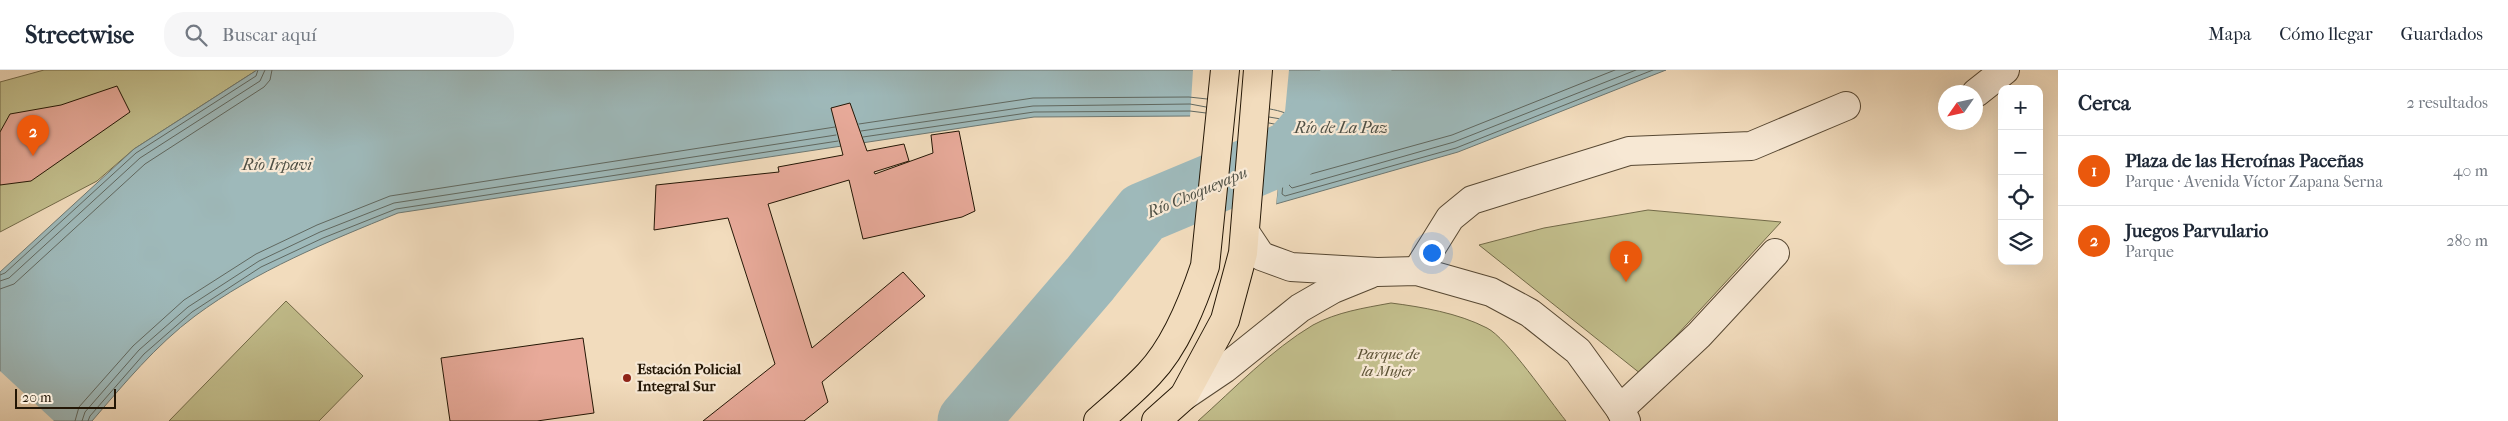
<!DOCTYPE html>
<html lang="es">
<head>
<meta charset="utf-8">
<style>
	:root { --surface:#fff; --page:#f6f6f7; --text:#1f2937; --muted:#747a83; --line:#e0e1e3; --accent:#ea580c }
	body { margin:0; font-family:"IM FELL French Canon",serif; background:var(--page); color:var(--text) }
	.controls { position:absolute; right:15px; top:15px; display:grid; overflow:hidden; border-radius:10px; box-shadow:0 5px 20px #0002 }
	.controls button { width:45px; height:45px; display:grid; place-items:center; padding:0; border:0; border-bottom:1px solid var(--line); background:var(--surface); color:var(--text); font:25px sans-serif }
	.compass { position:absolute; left:1938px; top:15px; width:45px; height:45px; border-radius:50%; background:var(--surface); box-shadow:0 5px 20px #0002; rotate:236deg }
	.scale { position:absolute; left:15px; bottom:12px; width:101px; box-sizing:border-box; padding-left:5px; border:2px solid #231605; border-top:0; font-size:14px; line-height:18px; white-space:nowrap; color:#231605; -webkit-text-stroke:4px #f7e8d4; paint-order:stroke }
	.you { position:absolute; left:1431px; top:182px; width:18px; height:18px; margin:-12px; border:4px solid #fff; border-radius:50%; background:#1a73e8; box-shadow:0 0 0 8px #1a73e833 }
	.badge { display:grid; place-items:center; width:32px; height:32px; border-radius:50%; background:var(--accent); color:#fff; font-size:16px; font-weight:700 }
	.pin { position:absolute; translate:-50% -41px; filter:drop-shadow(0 1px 2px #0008) }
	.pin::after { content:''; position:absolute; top:26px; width:18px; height:15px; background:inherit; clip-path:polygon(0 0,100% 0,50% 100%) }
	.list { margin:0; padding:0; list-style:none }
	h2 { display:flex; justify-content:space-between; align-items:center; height:65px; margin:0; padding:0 20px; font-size:21px }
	h2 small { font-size:16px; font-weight:400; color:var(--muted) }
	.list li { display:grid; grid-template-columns:32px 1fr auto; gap:15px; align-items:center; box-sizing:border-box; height:70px; padding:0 20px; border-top:1px solid var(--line) }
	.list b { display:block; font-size:19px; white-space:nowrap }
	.list p { margin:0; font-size:16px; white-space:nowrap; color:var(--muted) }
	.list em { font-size:16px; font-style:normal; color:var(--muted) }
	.icon { flex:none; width:28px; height:28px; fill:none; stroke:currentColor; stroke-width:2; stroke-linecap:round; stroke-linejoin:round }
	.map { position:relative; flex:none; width:2058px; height:351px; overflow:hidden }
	header { display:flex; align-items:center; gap:30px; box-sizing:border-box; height:70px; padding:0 25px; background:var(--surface); border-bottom:1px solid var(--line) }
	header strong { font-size:24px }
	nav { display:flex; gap:28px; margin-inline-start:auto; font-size:18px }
	.search { width:350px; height:45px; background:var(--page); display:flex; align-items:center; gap:12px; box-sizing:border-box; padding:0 18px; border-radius:20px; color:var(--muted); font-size:19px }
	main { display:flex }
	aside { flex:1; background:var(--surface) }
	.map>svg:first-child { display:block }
	.green { fill:#c2be8c; stroke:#726a48 }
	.water { fill:#9eb9ba; stroke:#6d7872 }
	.pier { fill:#f2dcbd }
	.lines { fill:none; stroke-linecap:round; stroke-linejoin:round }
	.shore { stroke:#606860; stroke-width:1 }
	.river { stroke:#9eb9ba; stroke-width:61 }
	.building { fill:#e8aa9a; stroke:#231605 }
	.minor-casing { stroke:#574833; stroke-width:30 }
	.primary-casing { stroke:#231605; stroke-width:30 }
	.minor { stroke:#f7e8d4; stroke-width:28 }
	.primary { stroke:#f2dcbd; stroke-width:28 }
	.poi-dot { fill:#8f2418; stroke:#f7e8d4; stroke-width:2 }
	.labels { text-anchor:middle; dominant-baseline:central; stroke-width:4.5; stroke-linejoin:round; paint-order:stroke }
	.park-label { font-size:15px; font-style:italic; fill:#5b5134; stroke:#f7e8d4 }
	.poi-label { font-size:15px; font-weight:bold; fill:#231605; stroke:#f7e8d4; text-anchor:start }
	.water-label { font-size:16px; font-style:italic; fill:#4e4f44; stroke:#f7e8d4 }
</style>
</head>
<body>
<header>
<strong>Streetwise</strong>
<div class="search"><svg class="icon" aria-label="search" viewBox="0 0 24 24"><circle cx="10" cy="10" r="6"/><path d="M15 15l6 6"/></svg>Buscar aquí</div>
<nav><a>Mapa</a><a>Cómo llegar</a><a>Guardados</a></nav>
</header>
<main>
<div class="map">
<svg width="2058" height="351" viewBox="0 0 2058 351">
	<rect width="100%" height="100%" fill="#f2dcbd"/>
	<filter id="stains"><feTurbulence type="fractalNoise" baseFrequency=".004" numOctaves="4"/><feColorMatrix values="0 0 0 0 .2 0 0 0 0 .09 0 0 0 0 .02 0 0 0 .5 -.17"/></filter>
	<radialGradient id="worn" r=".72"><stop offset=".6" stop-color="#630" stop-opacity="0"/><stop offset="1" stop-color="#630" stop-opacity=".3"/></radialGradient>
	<!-- green -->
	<g class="green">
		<path d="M 44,0 L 257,0 L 134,79 L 97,111 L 0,162 L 0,12 Z"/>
		<path d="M 1648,140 L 1781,152 L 1641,304 L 1479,175 L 1544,158 Z"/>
		<path d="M 286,231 L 363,306 L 319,351 L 169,351 Z"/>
		<path d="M 1391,233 C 1422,237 1458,243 1487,258 C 1507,268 1549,330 1566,351 L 1198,351 C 1235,318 1271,280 1313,255 C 1337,242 1364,238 1391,233 Z"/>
	</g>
	<!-- water -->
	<path class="water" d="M 257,0 L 1666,0 L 1458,82 L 1276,134 L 1283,61 L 1190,46 L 1034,47 L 398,143 C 327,172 257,200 195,246 C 156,275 124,314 92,351 L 0,351 L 0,202 L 134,79 Z"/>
	<!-- pier -->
	<g class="pier">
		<path d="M 1193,0 L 1289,0 L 1276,136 L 1273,134 L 1281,63 L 1190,48 Z"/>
		<path d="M 0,301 L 54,351 L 0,351 Z"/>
	</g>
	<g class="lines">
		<!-- shore -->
		<g class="shore">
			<path d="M 1270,39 C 1315,47 1301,68 1298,105 L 1300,107 L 1452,65 L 1615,0"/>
			<path d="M 1269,47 L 1287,50 L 1294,57 L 1289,115 L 1292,118 L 1454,72 L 1636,0"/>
			<path d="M 1269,53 L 1284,56 L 1288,60 L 1282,124 L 1285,126 L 1456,78 L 1653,0"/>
			<path d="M 859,54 L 1033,28 L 1189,27 L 1207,29"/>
			<path d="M 861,61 L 1033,36 L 1190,34 L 1206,37"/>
			<path d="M 863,67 L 1034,42 L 1190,41 L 1206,43"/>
			<path d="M 0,205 L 5,203 L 136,83 L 256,6 L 258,0"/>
			<path d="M 0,211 L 9,208 L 140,88 L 260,11 L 265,0"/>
			<path d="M 0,219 L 14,214 L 145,94 L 264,17 L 270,10 L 272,0"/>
			<path d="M 75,351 L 79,337 L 133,276 L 184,230 L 256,184 L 317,155 L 390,126 L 835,57"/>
			<path d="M 82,351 L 85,342 L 139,280 L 188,237 L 259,191 L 320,162 L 394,133 L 836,65"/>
			<path d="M 88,351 L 90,346 L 144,284 L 192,242 L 261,197 L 323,168 L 396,139 L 838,71"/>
		</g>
		<!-- river -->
		<path class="river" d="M 968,351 L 1090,209 L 1143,143 L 1291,81 L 1361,0"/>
	</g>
	<!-- building -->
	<g class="building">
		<path d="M 117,16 L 130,42 L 31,111 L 0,115 L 0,62 L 10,44 L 61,35 Z"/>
		<path d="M 850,33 L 867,81 L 904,74 L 909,91 L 874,102 L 875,104 L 933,83 L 931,65 L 959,61 L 975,141 L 962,147 L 863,169 L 849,110 L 768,134 L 812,278 L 903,202 L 925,226 L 822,312 L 828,332 L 804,351 L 703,351 L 775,294 L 728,148 L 654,160 L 656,115 L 779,102 L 778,97 L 843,85 L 831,38 Z"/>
		<path d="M 583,268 L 594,343 L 537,351 L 450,351 L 441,288 Z"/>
	</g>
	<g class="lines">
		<defs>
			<g id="minor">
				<path d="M 1976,23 L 2005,0"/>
				<path d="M 1245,162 L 1261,186 L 1291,197 L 1377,202 L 1417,201 L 1491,222 L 1530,243 L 1578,281 L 1620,339 L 1626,351"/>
				<path d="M 1417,201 L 1450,148 L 1472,130 L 1629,81 L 1751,76 L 1846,36"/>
				<path d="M 1184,326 L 1224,299 L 1300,238 L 1333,219 L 1370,204"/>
				<path d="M 1620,339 L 1699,265 L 1775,183"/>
			</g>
			<g id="primary">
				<path d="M 1098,351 C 1115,336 1133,321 1149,304 C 1176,276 1193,232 1205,196 L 1225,0"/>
				<path d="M 1156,351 L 1184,326 L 1225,250 L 1243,183 L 1258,0"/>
			</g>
		</defs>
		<!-- minor casing -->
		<use href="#minor" class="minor-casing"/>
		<!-- primary casing -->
		<use href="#primary" class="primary-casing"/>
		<!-- minor -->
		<use href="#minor" class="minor"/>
		<!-- primary -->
		<use href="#primary" class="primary"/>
	</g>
	<!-- markers -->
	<circle class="poi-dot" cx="627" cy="308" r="5"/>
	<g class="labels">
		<!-- park labels -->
		<g class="park-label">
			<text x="1388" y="284">Parque de<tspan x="1388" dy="17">la Mujer</tspan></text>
		</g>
		<!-- poi labels -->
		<g class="poi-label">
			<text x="637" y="299">Estación Policial<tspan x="637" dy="17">Integral Sur</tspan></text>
		</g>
		<!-- water labels -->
		<g class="water-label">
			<text x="1341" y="57">Río de La Paz</text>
			<text x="277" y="94">Río Irpavi</text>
			<text transform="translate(1197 122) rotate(-23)">Río Choqueyapu</text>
		</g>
	</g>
	<rect width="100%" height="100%" filter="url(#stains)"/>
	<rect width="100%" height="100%" fill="url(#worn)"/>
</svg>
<div class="controls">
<button>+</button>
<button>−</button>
<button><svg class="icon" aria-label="locate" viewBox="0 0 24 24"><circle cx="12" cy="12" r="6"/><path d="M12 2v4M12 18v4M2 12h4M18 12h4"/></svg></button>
<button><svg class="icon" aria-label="layers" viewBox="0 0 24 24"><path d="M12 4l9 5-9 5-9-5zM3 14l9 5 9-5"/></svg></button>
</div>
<svg class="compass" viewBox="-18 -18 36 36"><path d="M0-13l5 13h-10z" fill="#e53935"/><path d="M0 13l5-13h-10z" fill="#747a83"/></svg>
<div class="scale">20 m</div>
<div class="you"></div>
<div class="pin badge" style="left:1626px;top:212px">1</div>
<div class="pin badge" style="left:33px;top:86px">2</div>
</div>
<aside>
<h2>Cerca<small>2 resultados</small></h2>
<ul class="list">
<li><span class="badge">1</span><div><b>Plaza de las Heroínas Paceñas</b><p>Parque · Avenida Víctor Zapana Serna</p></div><em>40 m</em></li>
<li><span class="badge">2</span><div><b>Juegos Parvulario</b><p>Parque</p></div><em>280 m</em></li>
</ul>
</aside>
</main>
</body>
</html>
